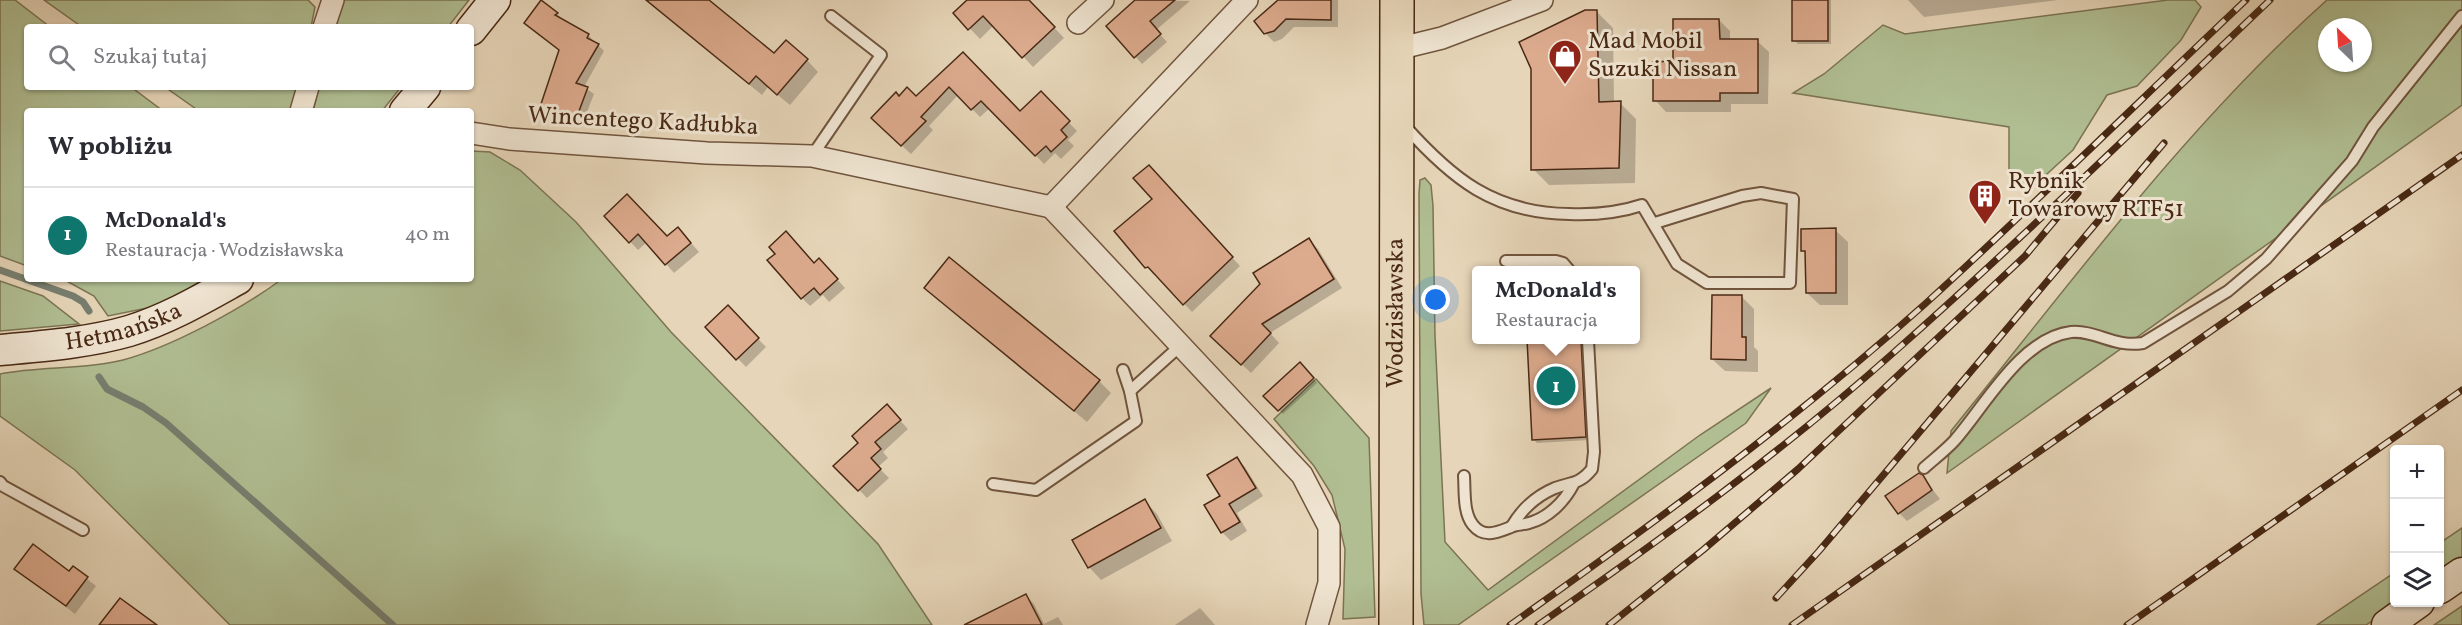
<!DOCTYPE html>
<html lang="pl">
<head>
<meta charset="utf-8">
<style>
	:root { --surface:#fff; --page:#f7f7f7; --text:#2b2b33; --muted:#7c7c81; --line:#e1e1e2; --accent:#0f766e }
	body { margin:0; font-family:Vollkorn,serif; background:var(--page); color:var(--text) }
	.controls { position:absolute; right:18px; bottom:18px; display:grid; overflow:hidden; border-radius:6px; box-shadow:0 2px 4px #0004 }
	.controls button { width:54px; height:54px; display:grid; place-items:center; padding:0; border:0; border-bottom:2px solid var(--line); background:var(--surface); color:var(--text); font:30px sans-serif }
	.compass { position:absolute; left:2318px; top:18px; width:54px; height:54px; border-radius:50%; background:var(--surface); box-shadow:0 2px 4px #0004; rotate:335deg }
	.you { position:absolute; left:1436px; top:300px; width:21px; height:21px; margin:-15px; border:4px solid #fff; border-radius:50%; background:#1a73e8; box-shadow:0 0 0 9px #1a73e833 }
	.badge { display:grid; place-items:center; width:39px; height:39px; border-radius:50%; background:var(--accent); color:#fff; font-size:20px; font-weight:700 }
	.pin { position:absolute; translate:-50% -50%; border:3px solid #fff; box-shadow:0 2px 6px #0006 }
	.popup { position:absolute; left:1472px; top:266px; width:168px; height:78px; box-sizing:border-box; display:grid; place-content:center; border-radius:6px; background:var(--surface); filter:drop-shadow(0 2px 4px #0005); font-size:20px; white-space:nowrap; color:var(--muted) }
	.popup b { font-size:22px; color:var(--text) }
	.popup::after { content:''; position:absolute; left:50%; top:100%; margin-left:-12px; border:12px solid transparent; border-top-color:var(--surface) }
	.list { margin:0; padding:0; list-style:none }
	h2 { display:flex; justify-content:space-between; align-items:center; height:78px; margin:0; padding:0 24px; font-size:26px }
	h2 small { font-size:20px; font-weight:400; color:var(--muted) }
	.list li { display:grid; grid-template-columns:39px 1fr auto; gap:18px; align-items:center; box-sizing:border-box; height:96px; padding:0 24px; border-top:2px solid var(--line) }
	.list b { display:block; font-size:22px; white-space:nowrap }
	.list p { margin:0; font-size:20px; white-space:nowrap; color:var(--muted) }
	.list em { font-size:20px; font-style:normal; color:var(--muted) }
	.icon { flex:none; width:33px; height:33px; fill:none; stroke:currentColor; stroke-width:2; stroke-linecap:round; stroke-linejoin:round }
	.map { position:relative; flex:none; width:2462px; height:625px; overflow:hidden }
	.search { position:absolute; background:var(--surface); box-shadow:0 2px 4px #0004; left:24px; top:24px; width:450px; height:66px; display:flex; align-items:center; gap:15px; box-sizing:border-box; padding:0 21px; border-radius:6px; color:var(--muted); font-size:22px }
	.panel { position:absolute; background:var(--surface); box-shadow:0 2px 4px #0004; left:24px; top:108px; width:450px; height:174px; border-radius:6px }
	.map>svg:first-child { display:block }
	.green { fill:#b0be92; stroke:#7c7453; stroke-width:1.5; fill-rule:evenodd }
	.shadow { fill:#0003 }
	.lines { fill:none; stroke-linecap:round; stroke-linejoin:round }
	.stream { stroke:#777f70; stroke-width:7 }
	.building { fill:#dcaa8d; stroke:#492914; stroke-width:1.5 }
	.lane-casing { stroke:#70543d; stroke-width:14 }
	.street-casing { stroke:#70543d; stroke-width:24 }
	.secondary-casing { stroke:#492914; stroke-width:33 }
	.primary-casing { stroke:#492914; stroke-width:36 }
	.lane { stroke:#efe4d1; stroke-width:10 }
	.street { stroke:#efe4d1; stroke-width:21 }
	.secondary { stroke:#efe4d1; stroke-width:30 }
	.primary { stroke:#e6d5b8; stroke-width:33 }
	.rail-casing { stroke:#492914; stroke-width:7 }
	.rail { stroke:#efe4d1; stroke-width:4.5; stroke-dasharray:14; stroke-linecap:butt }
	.labels { text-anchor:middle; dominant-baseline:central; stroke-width:6; stroke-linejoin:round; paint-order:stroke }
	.poi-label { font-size:24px; fill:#492914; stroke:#efe4d1; text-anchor:start }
	.street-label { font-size:24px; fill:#492914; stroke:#efe4d1 }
</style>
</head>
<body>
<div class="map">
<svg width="2462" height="625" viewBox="0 0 2462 625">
	<rect width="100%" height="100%" fill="#e6d5b8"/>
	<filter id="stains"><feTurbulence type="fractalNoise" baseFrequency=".00333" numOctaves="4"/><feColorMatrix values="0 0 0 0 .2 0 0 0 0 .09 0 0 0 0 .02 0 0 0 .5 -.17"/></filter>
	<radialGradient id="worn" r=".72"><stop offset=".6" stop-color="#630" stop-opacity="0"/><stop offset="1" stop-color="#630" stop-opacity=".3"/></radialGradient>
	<!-- green -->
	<g class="green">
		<path d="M 0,0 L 15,0 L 50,27 L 27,27 L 27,87 L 131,87 L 163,111 L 27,111 L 27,266 L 0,256 Z"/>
		<path d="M 44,0 L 308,0 L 315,7 L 311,27 L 82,27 Z"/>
		<path d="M 342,0 L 469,0 L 448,27 L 335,27 Z"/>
		<path d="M 2168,0 L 2195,0 L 2201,7 L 2181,40 L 2137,86 L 2107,95 L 2073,150 L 2035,185 L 2009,186 L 2009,127 L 1793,93 L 1824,74 L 1883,25 L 1905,34 Z"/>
		<path d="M 2327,0 L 2462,0 L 2462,105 L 1947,473 L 1951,431 C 2071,283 2185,127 2327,0 ZM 2327,27 L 2363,27 L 2363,63 L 2327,63 Z"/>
		<path d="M 165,87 L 298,87 L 293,111 L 199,111 Z"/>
		<path d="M 319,87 L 401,87 L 382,111 L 313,111 Z"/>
		<path d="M 471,151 L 490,152 L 520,170 L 576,222 L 671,332 L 878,544 L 932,625 L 230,625 L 75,470 L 0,416 L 0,374 C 40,366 83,370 123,360 C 171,347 242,309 282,279 L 471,279 Z"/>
		<path d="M 1425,178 L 1431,185 L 1433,206 L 1435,336 L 1445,542 L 1488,590 L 1700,435 L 1771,388 L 1746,423 L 1458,625 L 1424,625 L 1421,594 L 1419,194 L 1420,180 Z"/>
		<path d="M 63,279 L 204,279 L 162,305 L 108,316 L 94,296 Z"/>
		<path d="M 0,281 L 43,296 L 79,324 L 0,331 Z"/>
		<path d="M 1316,379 L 1369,438 L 1375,617 L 1343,619 L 1345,549 L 1332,495 L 1314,466 L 1274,419 Z"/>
		<path d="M 2462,528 L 2462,558 L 2440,573 L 2440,543 Z"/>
		<path d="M 2394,573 L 2394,602 L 2398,603 L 2366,625 L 2317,625 Z"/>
		<path d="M 2462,606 L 2462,625 L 2434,625 Z"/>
	</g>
	<!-- shadow -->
	<g class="shadow">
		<path d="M 645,0 L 706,0 L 774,55 L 807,60 L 818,72 L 790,105 L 768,87 L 762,95 Z"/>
		<path d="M 969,0 L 1028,0 L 1064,38 L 1033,67 L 994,25 L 980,39 L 955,13 Z"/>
		<path d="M 1137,0 L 1190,1 L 1156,30 L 1167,42 L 1142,64 L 1135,56 Z"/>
		<path d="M 1280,0 L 1338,0 L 1338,27 L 1294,27 L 1282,39 L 1274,42 L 1265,33 Z"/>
		<path d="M 1793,0 L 1831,0 L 1831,44 L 1798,44 L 1794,40 Z"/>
		<path d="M 1908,0 L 2058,0 L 1924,17 Z"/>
		<path d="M 1597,12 L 1613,28 L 1614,103 L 1620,103 L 1636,119 L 1635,183 L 1549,185 L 1533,169 L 1533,69 Z"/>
		<path d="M 557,14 L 563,20 L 588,35 L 604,51 L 584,87 L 594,94 L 582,125 L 547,116 L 540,110 L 561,51 L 532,29 Z"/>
		<path d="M 1719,20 L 1730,31 L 1730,41 L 1757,41 L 1769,52 L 1768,104 L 1731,104 L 1731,112 L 1666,112 L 1655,100 L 1675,62 Z"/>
		<path d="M 963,54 L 1020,113 L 1040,93 L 1077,131 L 1068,140 L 1074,146 L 1061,159 L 1055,153 L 1044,164 L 990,108 L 980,117 L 958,95 L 929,126 L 933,130 L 911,154 L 882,127 L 899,98 L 916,98 Z"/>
		<path d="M 1156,175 L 1240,266 L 1192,312 L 1156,274 L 1154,275 L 1147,267 Z"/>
		<path d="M 606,216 L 667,238 L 686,237 L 699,252 L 674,273 L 647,242 L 638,250 Z"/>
		<path d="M 1835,230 L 1848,242 L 1848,305 L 1820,305 L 1807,293 L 1807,255 L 1803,251 Z"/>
		<path d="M 1309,240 L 1318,249 L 1342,288 L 1270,333 L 1279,343 L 1251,373 L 1212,336 Z"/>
		<path d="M 815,265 L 828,269 L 845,288 L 829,302 L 823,295 L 810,306 L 802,298 Z"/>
		<path d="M 926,288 L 1099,381 L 1111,393 L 1087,422 Z"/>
		<path d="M 1742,297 L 1754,309 L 1754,347 L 1758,351 L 1758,372 L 1725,371 L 1712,359 Z"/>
		<path d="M 728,307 L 766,347 L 746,367 L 707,327 Z"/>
		<path d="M 1528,340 L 1585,340 L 1589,440 L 1537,443 L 1533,439 Z"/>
		<path d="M 1300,364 L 1317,383 L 1283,414 L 1265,396 Z"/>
		<path d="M 895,415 L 908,429 L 883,452 L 888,458 L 878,467 L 889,478 L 867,498 L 836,466 Z"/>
		<path d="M 1236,459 L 1245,467 L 1263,496 L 1237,513 L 1247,531 L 1231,541 L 1222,532 L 1222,497 Z"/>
		<path d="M 1922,476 L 1940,499 L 1907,521 L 1899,513 Z"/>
		<path d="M 1145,501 L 1157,514 L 1172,541 L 1101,580 L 1089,567 Z"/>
		<path d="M 73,568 L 96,586 L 75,614 L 16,569 L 69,573 Z"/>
		<path d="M 1026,596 L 1034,604 L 1044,624 L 1058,617 L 1063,625 L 994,625 Z"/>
		<path d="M 1200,608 L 1215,625 L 1175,625 Z"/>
	</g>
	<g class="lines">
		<!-- stream -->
		<g class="stream">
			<path d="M 0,270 L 73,296 L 83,302 L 89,311"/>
			<path d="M 99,377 L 107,389 L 143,407 L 166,423 L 393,625"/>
		</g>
	</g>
	<!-- building -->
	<g class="building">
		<path d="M 541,0 L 558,13 L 555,15 L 589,34 L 587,38 L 599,44 L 576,83 L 588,87 L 576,119 L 539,110 L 559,50 L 524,23 Z"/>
		<path d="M 646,0 L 709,0 L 774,53 L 786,40 L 808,59 L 777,95 L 756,76 L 749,84 Z"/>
		<path d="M 967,0 L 1029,0 L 1055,27 L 1022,58 L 983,16 L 968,30 L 953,13 Z"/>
		<path d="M 1135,0 L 1175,0 L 1150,21 L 1161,34 L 1134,58 L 1106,26 Z"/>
		<path d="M 1278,0 L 1331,0 L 1331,20 L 1286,19 L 1274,31 L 1264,34 L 1254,21 Z"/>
		<rect x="1792" y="0" width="36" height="41"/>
		<path d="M 1585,10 L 1597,10 L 1599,102 L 1621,101 L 1619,168 L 1531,170 L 1531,69 L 1519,42 Z"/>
		<path d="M 1673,19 L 1719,19 L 1720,39 L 1758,39 L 1758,93 L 1720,93 L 1720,101 L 1653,101 L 1653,62 L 1673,61 Z"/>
		<path d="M 963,52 L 1020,111 L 1041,91 L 1070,121 L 1061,130 L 1067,137 L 1051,152 L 1046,146 L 1035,156 L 981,101 L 971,110 L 949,87 L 921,117 L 926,121 L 901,146 L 871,118 L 896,92 L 899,96 L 907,87 L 916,96 Z"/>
		<path d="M 1149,165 L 1233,257 L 1183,305 L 1148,267 L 1145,268 L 1114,231 L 1152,199 L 1133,178 Z"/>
		<path d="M 627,194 L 667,236 L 678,227 L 691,243 L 665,265 L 638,234 L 629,243 L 604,216 Z"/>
		<path d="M 1836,228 L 1836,293 L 1806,293 L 1805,251 L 1801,251 L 1801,229 Z"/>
		<path d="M 786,231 L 814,263 L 819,258 L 838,279 L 820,295 L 814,288 L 801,299 L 767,260 L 775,254 L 769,247 Z"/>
		<path d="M 1309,238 L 1334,279 L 1262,324 L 1271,333 L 1241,365 L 1210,336 L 1260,284 L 1253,273 Z"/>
		<path d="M 949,257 L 1100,380 L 1074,411 L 924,288 Z"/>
		<path d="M 1712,295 L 1742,295 L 1742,337 L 1746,337 L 1746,360 L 1711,359 Z"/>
		<path d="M 728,305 L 759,338 L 736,360 L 705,327 Z"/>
		<path d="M 1527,339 L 1581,339 L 1586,437 L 1532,440 Z"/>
		<path d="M 1300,362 L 1314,378 L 1278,411 L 1263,396 Z"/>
		<path d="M 887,404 L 901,420 L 875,442 L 881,449 L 871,458 L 881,469 L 858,491 L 833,466 L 858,443 L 852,436 Z"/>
		<path d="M 1237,457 L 1256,488 L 1229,504 L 1240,522 L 1221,533 L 1204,505 L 1220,496 L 1207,475 Z"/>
		<path d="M 1919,473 L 1923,475 L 1932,490 L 1898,514 L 1885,496 Z"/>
		<path d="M 1145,499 L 1161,528 L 1088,568 L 1072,540 Z"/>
		<path d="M 33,544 L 69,571 L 73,566 L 88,577 L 66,606 L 14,569 Z"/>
		<path d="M 1026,594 L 1042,625 L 964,625 Z"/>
		<path d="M 120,598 L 157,625 L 99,625 Z"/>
	</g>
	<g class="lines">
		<defs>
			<g id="lane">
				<path d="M 1404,125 C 1452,179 1494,213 1569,214 C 1594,215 1618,213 1642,205 L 1677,264 L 1707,283 L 1790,283 L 1793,199 L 1761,193 L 1742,196 L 1655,223"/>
				<path d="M 812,156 L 881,55 L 831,16"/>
				<path d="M 1506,261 L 1556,261 L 1563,263 L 1569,270"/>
				<path d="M 1130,391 L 1180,346"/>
				<path d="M 1924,468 C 1934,459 1946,450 1955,440 C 1985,406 2021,338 2071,332 C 2096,330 2115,348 2143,343 L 2228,291 L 2266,259 L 2352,161 L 2373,127 L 2462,16"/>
				<path d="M 1464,476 C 1465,491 1463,513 1473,525 C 1484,539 1498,532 1511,527 C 1516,524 1523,525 1529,523 C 1548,518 1564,502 1573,485"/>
				<path d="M 0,482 L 3,486 L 83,530"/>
				<path d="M 993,484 L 1036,490 L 1136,421 L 1130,391 L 1123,370"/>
				<path d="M 1512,526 C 1522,509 1536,496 1555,488 C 1571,482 1579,485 1592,469 L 1594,452 L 1588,340"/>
			</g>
			<g id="street">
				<path d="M 1078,23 L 1103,0"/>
				<path d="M 324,27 L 333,0"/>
				<path d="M 1397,49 L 1442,38 L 1542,0"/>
				<path d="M 301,111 L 308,87"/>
				<path d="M 471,133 L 509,139 L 707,153 L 812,156 L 1051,207 L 1247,0"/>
				<path d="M 1051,207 L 1302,475 L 1329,527 L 1329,583 L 1317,625"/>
			</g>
			<g id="secondary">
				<path d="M 471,30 L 495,0"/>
				<path d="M 405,111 L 425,87"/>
				<path id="s1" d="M 0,350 C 43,346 87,343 129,331 C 168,319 202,299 238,279"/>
				<path d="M 2440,588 L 2462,573"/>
				<path d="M 2387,625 L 2419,602"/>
			</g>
			<g id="primary">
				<path id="s2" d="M 1396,625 L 1397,0"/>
			</g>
		</defs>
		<!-- lane casing -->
		<use href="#lane" class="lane-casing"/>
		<!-- street casing -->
		<use href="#street" class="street-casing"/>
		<!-- secondary casing -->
		<use href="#secondary" class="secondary-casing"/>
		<!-- primary casing -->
		<use href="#primary" class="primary-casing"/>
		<!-- lane -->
		<use href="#lane" class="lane"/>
		<!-- street -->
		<use href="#street" class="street"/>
		<!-- secondary -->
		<use href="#secondary" class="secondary"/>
		<!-- primary -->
		<use href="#primary" class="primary"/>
		<defs>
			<g id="rail">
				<path d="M 1776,598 L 1819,551 L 2164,143"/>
				<path d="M 1510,625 C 1653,524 1794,421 1925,304 C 2034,205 2139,101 2246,0"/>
				<path d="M 1538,625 C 1660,540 1781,453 1892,354 C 2021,240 2145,119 2270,0"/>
				<path d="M 1609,625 L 1703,550 L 1798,469 L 2025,256 L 2078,193"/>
				<path d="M 1792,625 L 2462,155"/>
				<path d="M 2127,625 L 2462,390"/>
			</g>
		</defs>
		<!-- rail casing -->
		<use href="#rail" class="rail-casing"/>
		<!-- rail -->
		<use href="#rail" class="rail"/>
	</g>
	<!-- icons -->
	<defs>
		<symbol id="shop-pin" viewBox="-11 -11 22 30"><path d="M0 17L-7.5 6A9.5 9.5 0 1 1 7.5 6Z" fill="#8f2418" stroke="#efe4d1"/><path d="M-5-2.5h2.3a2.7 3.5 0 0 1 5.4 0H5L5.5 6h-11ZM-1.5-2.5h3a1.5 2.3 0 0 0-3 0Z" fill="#fff"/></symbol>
		<symbol id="building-pin" viewBox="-11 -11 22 30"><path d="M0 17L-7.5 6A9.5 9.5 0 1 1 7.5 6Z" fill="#8f2418" stroke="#efe4d1"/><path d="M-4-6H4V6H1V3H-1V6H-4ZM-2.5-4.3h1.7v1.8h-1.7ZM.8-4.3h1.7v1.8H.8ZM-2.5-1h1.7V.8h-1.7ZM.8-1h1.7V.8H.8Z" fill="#fff"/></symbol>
	</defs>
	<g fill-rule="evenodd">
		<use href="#shop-pin" x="1546" y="37" width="38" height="52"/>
		<use href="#building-pin" x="1966" y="177" width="38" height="52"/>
	</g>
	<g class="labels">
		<!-- poi labels -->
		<g class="poi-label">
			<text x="1588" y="42">Mad Mobil<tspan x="1588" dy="28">Suzuki Nissan</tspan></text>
			<text x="2008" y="182">Rybnik<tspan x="2008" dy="28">Towarowy RTF51</tspan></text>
		</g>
		<!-- street labels -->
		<g class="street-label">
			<text transform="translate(643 122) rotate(3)">Wincentego Kadłubka</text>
			<text stroke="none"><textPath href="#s2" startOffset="312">Wodzisławska</textPath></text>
			<text stroke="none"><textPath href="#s1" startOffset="126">Hetmańska</textPath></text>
		</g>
	</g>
	<rect width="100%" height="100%" filter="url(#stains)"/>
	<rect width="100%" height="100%" fill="url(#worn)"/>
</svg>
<div class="controls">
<button>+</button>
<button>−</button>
<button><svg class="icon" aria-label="layers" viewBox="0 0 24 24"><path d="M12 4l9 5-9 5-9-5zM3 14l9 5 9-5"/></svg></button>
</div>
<svg class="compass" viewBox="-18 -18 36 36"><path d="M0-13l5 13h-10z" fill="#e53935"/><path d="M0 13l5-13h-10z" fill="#7c7c81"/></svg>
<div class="you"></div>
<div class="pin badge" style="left:1556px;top:386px">1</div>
<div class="popup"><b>McDonald's</b>Restauracja</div>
<div class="search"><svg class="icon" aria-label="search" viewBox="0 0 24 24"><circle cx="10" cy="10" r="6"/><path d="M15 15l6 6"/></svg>Szukaj tutaj</div>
<section class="panel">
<h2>W pobliżu<small></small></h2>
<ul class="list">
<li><span class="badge">1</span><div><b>McDonald's</b><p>Restauracja · Wodzisławska</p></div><em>40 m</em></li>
</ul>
</section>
</div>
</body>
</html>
